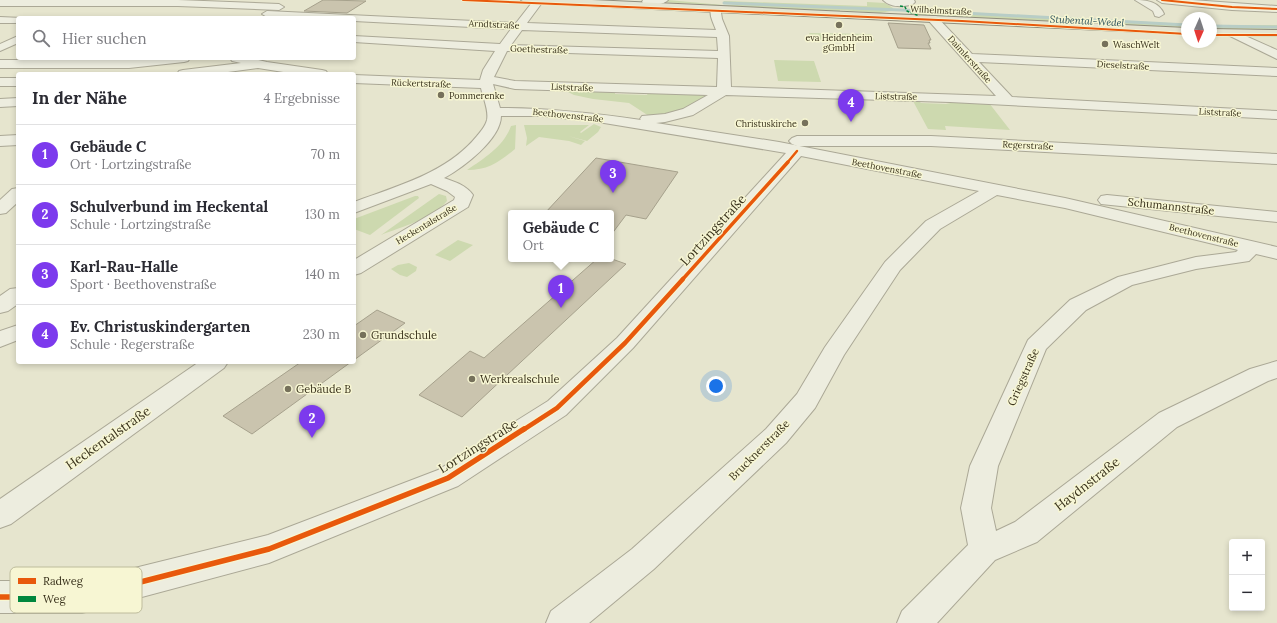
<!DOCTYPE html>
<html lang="de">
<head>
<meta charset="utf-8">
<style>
	:root { --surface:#fff; --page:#f7f7f7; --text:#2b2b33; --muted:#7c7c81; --line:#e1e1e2; --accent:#7c3aed }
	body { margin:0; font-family:Lora,serif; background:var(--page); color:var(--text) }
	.controls { position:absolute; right:12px; bottom:12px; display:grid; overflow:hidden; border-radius:4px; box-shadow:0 2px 6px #0003 }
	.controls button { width:36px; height:36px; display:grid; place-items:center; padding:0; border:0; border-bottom:1px solid var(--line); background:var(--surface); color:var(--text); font:20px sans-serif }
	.compass { position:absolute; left:1181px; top:12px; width:36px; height:36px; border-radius:50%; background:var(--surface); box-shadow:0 2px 6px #0003; rotate:183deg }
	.you { position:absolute; left:716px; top:386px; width:14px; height:14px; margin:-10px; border:3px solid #fff; border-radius:50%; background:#1a73e8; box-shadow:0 0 0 6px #1a73e833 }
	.badge { display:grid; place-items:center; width:26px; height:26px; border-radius:50%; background:var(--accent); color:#fff; font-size:13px; font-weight:700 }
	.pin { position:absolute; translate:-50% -33px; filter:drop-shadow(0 1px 2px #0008) }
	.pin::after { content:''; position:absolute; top:21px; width:14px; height:12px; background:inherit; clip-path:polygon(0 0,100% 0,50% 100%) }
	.popup { position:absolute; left:508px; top:210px; width:106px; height:52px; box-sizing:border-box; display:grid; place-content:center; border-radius:4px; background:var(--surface); filter:drop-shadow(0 1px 3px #0005); font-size:13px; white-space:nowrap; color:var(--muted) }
	.popup b { font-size:15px; color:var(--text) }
	.popup::after { content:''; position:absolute; left:50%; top:100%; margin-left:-8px; border:8px solid transparent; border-top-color:var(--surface) }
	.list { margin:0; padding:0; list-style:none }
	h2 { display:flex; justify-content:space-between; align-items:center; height:52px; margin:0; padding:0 16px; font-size:17px }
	h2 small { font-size:13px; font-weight:400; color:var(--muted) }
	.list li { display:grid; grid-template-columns:26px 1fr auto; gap:12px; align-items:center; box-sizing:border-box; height:60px; padding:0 16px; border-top:1px solid var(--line) }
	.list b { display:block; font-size:15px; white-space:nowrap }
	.list p { margin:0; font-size:13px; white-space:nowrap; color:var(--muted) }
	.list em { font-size:13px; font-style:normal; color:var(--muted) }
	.icon { flex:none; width:22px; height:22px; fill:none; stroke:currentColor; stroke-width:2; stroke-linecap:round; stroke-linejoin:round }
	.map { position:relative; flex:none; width:1277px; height:623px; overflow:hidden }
	.search { position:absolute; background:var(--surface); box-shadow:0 2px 6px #0003; left:16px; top:16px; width:340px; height:44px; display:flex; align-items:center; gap:10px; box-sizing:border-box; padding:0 14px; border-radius:4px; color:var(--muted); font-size:15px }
	.panel { position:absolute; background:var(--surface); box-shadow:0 2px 6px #0003; left:16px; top:72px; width:340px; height:292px; border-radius:4px }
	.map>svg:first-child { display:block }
	.green { fill:#cdd9af }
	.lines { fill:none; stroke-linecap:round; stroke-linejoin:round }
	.stream { stroke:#b8cdc6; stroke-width:3 }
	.building { fill:#cac4ae; stroke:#a6a18c }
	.minor-casing { stroke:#aba896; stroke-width:2 }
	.major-casing { stroke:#918e7d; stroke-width:2 }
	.minor { fill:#ededdf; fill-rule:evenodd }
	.major { fill:#e5e4d1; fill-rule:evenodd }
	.quiet { stroke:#00873e; stroke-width:1.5; stroke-dasharray:3 1.5; stroke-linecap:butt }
	.cycleway-far4-casing { stroke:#f7f6d3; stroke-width:3.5 }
	.cycleway-far3-casing { stroke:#f7f6d3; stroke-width:4 }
	.cycleway-far2-casing { stroke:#f7f6d3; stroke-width:5.5 }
	.cycleway-far1-casing { stroke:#f7f6d3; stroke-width:7 }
	.cycleway-casing { stroke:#f7f6d3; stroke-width:8 }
	.cycleway-far4 { stroke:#e8590c; stroke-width:2 }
	.cycleway-far3 { stroke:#e8590c; stroke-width:2.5 }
	.cycleway-far2 { stroke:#e8590c; stroke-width:3.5 }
	.cycleway-far1 { stroke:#e8590c; stroke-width:4.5 }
	.cycleway { stroke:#e8590c; stroke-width:5.5 }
	.poi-dot { fill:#76715b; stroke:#f7f6d3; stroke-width:1.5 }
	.labels { text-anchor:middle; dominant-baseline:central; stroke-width:3; stroke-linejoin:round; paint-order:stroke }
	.far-street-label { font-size:9px; fill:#3a331d; stroke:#f7f6d3 }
	.far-poi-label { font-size:9px; fill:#3a331d; stroke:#f7f6d3; text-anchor:start }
	.far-water-label { font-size:10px; font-style:italic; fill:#2c515b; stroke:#f7f6d3 }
	.street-label { font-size:11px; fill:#3a331d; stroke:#f7f6d3 }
	.poi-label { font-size:11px; fill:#3a331d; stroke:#f7f6d3; text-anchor:start }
	.near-street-label { font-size:13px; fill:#3a331d; stroke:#f7f6d3 }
	.key { fill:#f7f6d3; stroke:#bebc9c; stroke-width:1 }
	.key-label { font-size:11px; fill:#3a331d }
</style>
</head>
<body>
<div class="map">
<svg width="1277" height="623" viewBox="0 0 1277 623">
	<rect width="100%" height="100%" fill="#e6e5ce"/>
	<!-- green -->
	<g class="green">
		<path d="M 668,0 L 723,5 L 757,5 L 757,4 L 723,3 L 724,1 L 867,6 L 867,2 L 885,3 L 893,8 L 891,11 L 880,13 L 840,10 L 840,12 L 825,11 L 661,2 Z"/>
		<path d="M 907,9 L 1187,24 L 1187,29 L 919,15 L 911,12 Z"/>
		<path d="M 1211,25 L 1277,25 L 1277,31 L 1211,30 Z"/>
		<path d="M 809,33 L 871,34 L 875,41 L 812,40 Z"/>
		<path d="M 774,60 L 814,61 L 821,82 L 778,81 Z"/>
		<path d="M 564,90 L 615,92 L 615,94 L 647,95 L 648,93 L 704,94 L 706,97 L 696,106 L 652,118 L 629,103 L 593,99 L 574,95 Z"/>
		<path d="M 913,101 L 919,101 L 921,103 L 946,104 L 955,102 L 989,103 L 1010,130 L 945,126 L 946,130 L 928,129 Z"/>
		<path d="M 594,124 L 601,127 L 598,132 L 587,141 L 568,136 L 585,141 L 581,145 L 569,141 L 539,137 L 526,146 L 527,138 L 524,125 L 589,125 L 580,132 L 581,133 Z"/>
		<path d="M 516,125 L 515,149 C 499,162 489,170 467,170 C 485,158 504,146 511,126 Z"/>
		<path d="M 439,194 L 446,196 L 447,201 C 431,220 403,226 381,235 Z"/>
		<path d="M 415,196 L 418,196 L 419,198 L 370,235 L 354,229 L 354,219 Z"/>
		<path d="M 458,240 L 473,245 L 450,261 L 435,255 Z"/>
		<path d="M 409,263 L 417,267 L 416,271 L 407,277 L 400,275 L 391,269 L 398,265 Z"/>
	</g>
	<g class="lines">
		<!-- stream -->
		<g class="stream">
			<path d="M 724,3 L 926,11 L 1187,25"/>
			<path d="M 1211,26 L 1277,27"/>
		</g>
	</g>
	<!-- building -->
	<g class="building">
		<path d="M 323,0 L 328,0 L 366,1 L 347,13 L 304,11 Z"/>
		<path d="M 888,23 L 924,25 L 931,40 L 929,40 L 930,43 L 928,43 L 931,49 L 898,48 Z"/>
		<path d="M 596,158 L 678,172 L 646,219 L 626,215 L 611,235 L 611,213 L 545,213 Z"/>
		<path d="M 597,259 L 612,259 L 626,264 L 462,417 L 419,395 L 470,351 L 484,358 Z"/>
		<path d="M 377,310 L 405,323 L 354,360 L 354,326 Z"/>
		<path d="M 301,362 L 351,362 L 252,434 L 223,416 Z"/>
	</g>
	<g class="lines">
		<defs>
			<g id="minor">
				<path d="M 0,0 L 178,0 L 279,4 L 284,7 L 279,10 L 178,6 L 0,6 Z"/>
				<path d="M 534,0 L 544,0 L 527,23 L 716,30 C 713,22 708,14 712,6 L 720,6 L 722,19 L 729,36 L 731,87 L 996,96 L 928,20 L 927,18 L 928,16 L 936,16 L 972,54 L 1277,68 L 1277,76 L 979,62 L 1012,97 L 1277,111 L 1277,119 L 950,102 L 726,95 L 693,115 L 665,122 L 656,123 L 779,142 L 1065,198 L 1277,247 L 1277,259 L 1256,254 L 1249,261 L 1196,269 L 1132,285 L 1086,310 L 1046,349 L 998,466 L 991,508 L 996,531 L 1015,522 L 1159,413 L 1250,369 L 1277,361 L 1277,378 L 1268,381 L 1177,427 L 1037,542 L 995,560 L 937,623 L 897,623 L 902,611 L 968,545 L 961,508 L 970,466 L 1028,340 L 1070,300 L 1118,277 L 1196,257 L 1236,252 L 1238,250 L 1065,208 L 997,195 L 940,229 L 900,270 L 844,355 L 815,408 L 786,443 L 654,569 L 589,623 L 546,623 L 551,611 L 632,549 L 766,429 L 797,394 L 825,347 L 885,262 L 926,221 L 979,191 L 801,156 L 633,348 L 566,415 L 458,486 L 269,563 L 82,613 L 0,613 L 0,581 L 82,581 L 268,535 L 438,470 L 548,401 L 617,338 L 786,153 L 592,121 L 542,116 L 501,116 C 501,139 463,168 444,178 C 455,182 466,185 473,195 L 468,207 L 361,273 L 354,275 L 354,260 L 454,200 L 455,197 L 447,191 L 431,184 L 354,213 L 354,202 C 397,186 447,173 477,136 C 481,131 485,127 487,120 C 489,110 483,98 481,88 L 354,83 L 354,75 L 480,80 L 483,70 L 495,51 L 354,42 L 354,36 L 500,44 L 511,29 L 354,21 L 354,18 L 267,17 L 262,14 L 267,11 L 516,23 ZM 522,30 L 717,37 L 718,51 L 511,45 ZM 507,51 L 718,58 L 717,87 L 515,81 L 494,77 ZM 493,84 L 515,89 L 708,95 L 683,109 L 665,114 L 642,116 L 640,119 L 641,120 C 592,113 549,108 500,108 Z"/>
				<path d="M 643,0 L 668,0 C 663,5 650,6 644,4 L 642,2 Z"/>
				<path d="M 883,0 L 914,0 L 915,2 L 913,4 C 904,7 891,8 883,0 Z"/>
				<path d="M 1135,0 C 1147,0 1159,2 1164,14 L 1159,17 L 1155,16 L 1153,11 Z"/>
				<path d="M 1157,0 L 1192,0 L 1277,6 L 1277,12 L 1232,10 L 1162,3 Z"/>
				<path d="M 0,17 L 22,18 L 18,18 L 18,23 L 0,23 Z"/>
				<path d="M 1232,30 L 1277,50 L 1277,59 L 1228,35 L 1226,33 Z"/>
				<path d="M 18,36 L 18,43 L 0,51 L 0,44 Z"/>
				<path d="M 150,58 L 190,58 L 188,61 L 184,62 L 129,68 L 0,68 L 0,60 L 129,60 Z"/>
				<path d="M 230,58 L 250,58 L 267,62 L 322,70 L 326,71 L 328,74 L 296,74 L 258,68 L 213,74 L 177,74 L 179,71 L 183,70 L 241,63 L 232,61 Z"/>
				<rect x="0" y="78" width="18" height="8"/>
				<path d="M 18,98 L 18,106 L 0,107 L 0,99 Z"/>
				<path d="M 18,135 L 18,145 L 0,146 L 0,136 Z"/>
				<path d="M 797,136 L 931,136 L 1277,154 L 1277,164 L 931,146 L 797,146 L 792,144 L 789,141 L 792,138 Z"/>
				<path d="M 18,188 L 18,202 L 6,213 L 0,214 L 0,200 L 12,189 Z"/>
				<path d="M 1107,195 L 1277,212 L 1277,222 L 1101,204 L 1098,200 L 1101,196 Z"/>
				<path d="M 18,288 L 18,304 L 8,311 L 0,313 L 0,296 L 10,289 Z"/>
				<path d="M 18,325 L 18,340 L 0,347 L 0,331 Z"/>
				<path d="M 199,362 L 228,362 L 224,368 L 11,524 L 0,528 L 0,499 Z"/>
			</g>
			<g id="major">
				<path d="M 521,0 L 592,0 L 1187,28 L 1187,34 L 526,3 Z"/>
				<path d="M 1211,29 L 1277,30 L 1277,36 L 1211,35 Z"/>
			</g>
		</defs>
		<!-- minor casing -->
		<use href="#minor" class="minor-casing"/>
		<!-- major casing -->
		<use href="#major" class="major-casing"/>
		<!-- minor -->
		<use href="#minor" class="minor"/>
		<!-- major -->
		<use href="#major" class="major"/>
		<!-- quiet -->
		<path class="quiet" d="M 900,6 L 905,7 L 907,11 L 919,16"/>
		<defs>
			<g id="cycleway-far4">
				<path d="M 463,0 L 962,21 L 1187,34"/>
				<path d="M 1162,0 L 1232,7 L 1277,9"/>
				<path d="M 1211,35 L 1277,35"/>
			</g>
			<path id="cycleway-far3" d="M 787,163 L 797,151"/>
			<path id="cycleway-far2" d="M 682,280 L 788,162"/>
			<path id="cycleway-far1" d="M 523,430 L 557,408 L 625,343 L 683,279"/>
			<path id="cycleway" d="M 0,597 L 82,597 L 269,549 L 448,478 L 524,429"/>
		</defs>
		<!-- cycleway-far4 casing -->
		<use href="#cycleway-far4" class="cycleway-far4-casing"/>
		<!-- cycleway-far3 casing -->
		<use href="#cycleway-far3" class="cycleway-far3-casing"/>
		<!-- cycleway-far2 casing -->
		<use href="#cycleway-far2" class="cycleway-far2-casing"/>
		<!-- cycleway-far1 casing -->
		<use href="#cycleway-far1" class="cycleway-far1-casing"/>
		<!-- cycleway casing -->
		<use href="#cycleway" class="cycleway-casing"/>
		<!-- cycleway-far4 -->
		<use href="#cycleway-far4" class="cycleway-far4"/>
		<!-- cycleway-far3 -->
		<use href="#cycleway-far3" class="cycleway-far3"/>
		<!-- cycleway-far2 -->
		<use href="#cycleway-far2" class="cycleway-far2"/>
		<!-- cycleway-far1 -->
		<use href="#cycleway-far1" class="cycleway-far1"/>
		<!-- cycleway -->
		<use href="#cycleway" class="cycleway"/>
	</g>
	<!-- markers -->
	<g class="poi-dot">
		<circle cx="839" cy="25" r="4"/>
		<circle cx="1105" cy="44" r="4"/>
		<circle cx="441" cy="95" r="4"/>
		<circle cx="805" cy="123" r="4"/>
		<circle cx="363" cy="335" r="4"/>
		<circle cx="472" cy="379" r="4"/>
		<circle cx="288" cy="389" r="4"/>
	</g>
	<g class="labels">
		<!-- far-street labels -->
		<g class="far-street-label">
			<text transform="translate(941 10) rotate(3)">Wilhelmstraße</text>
			<text transform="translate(494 24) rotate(3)">Arndtstraße</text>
			<text transform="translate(539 49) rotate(2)">Goethestraße</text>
			<text transform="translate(970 59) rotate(48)">Daimlerstraße</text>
			<text transform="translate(1123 65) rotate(3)">Dieselstraße</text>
			<text transform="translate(421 83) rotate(2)">Rückertstraße</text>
			<text transform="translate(572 87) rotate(2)">Liststraße</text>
			<text transform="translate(896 96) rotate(1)">Liststraße</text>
			<text transform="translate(1220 112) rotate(3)">Liststraße</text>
			<text transform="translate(568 115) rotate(6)">Beethovenstraße</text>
			<text transform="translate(1028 145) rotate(3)">Regerstraße</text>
			<text transform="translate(887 168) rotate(11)">Beethovenstraße</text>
			<text transform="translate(426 224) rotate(-31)">Heckentalstraße</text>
			<text transform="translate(1204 235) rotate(14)">Beethovenstraße</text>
		</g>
		<!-- far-poi labels -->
		<g class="far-poi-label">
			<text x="839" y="37" text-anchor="middle">eva Heidenheim<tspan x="839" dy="10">gGmbH</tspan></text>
			<text x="1113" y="44">WaschWelt</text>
			<text x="449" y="95">Pommerenke</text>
			<text x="797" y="123" text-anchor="end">Christuskirche</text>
		</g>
		<!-- far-water labels -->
		<g class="far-water-label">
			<text transform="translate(1087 21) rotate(3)">Stubental-Wedel</text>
		</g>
		<!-- street labels -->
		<g class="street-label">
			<text transform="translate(1171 206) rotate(6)">Schumannstraße</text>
			<text transform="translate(1023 377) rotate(-66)">Griegstraße</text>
			<text transform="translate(759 450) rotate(-45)">Brucknerstraße</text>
		</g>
		<!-- poi labels -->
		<g class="poi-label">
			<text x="371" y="335">Grundschule</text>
			<text x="480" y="379">Werkrealschule</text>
			<text x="296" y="389">Gebäude B</text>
		</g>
		<!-- near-street labels -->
		<g class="near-street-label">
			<text transform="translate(713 230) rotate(-48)">Lortzingstraße</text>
			<text transform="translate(108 438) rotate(-35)">Heckentalstraße</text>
			<text transform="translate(478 446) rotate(-32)">Lortzingstraße</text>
			<text transform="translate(1087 484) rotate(-38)">Haydnstraße</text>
		</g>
	</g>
	<!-- legend -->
	<rect x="10" y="567" width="132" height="46" rx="6" class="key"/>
	<rect x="18" y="578" width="18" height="6" fill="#e8590c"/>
	<rect x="18" y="596" width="18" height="6" fill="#00873e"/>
	<g class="key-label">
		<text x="43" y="585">Radweg</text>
		<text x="43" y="603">Weg</text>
	</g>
</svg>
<div class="controls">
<button>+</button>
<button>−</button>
</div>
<svg class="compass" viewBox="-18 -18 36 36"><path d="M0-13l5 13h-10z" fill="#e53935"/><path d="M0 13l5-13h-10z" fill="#7c7c81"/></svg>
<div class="you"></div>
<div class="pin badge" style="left:561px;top:308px">1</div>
<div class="popup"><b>Gebäude C</b>Ort</div>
<div class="pin badge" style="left:312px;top:438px">2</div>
<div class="pin badge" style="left:613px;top:193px">3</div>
<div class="pin badge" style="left:851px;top:122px">4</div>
<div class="search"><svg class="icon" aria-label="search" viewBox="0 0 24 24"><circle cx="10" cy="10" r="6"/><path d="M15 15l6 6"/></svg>Hier suchen</div>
<section class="panel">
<h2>In der Nähe<small>4 Ergebnisse</small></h2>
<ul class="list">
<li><span class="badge">1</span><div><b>Gebäude C</b><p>Ort · Lortzingstraße</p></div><em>70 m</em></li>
<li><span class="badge">2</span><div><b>Schulverbund im Heckental</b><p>Schule · Lortzingstraße</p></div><em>130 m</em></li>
<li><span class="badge">3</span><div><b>Karl-Rau-Halle</b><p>Sport · Beethovenstraße</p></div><em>140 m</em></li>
<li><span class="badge">4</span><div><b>Ev. Christuskindergarten</b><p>Schule · Regerstraße</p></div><em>230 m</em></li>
</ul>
</section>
</div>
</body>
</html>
